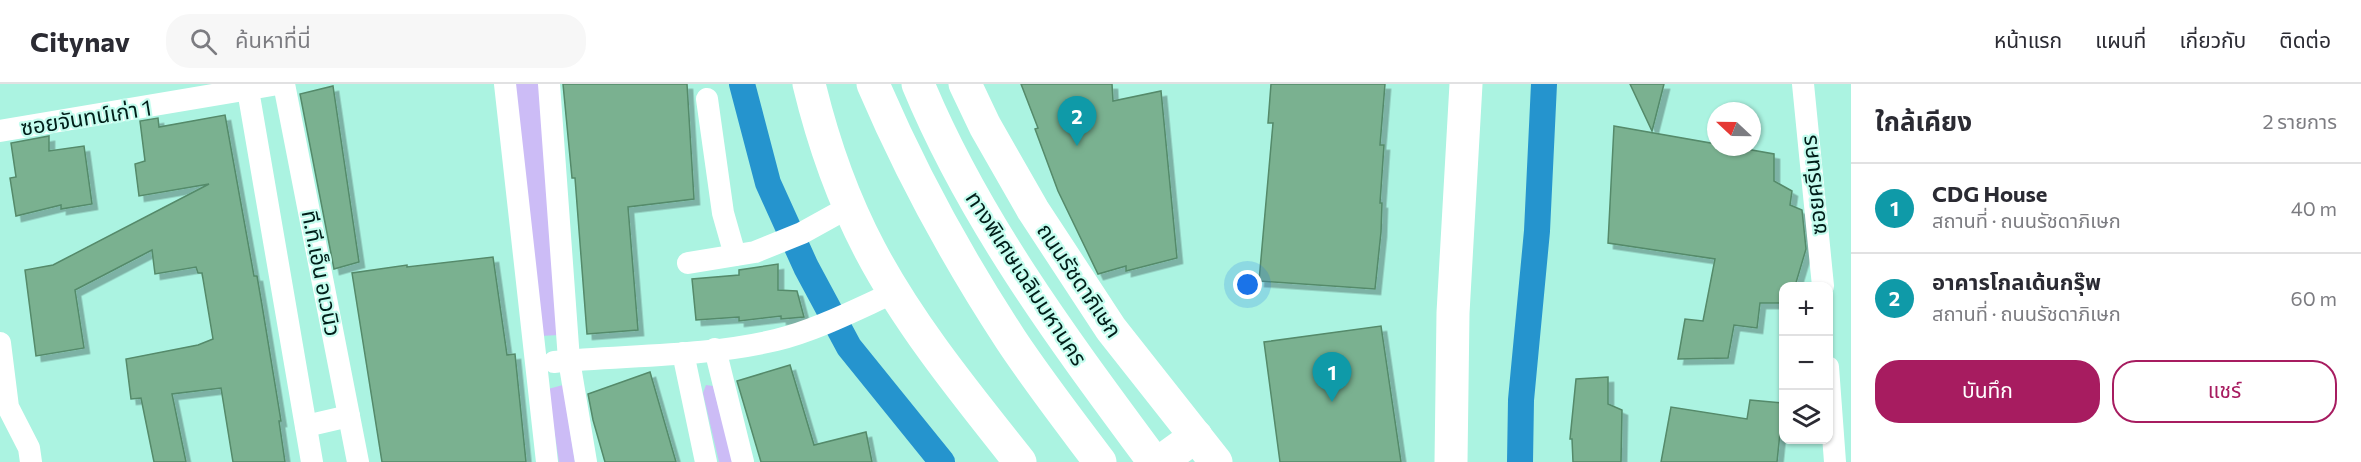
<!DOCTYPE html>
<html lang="th">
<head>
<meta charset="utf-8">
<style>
	:root { --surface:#fff; --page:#f7f7f7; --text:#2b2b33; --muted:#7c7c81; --line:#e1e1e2; --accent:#a71c60 }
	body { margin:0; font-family:Commissioner,"Noto Sans Thai",sans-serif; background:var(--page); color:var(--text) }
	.controls { position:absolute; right:18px; bottom:18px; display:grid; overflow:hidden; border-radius:12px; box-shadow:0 2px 4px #0004 }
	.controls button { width:54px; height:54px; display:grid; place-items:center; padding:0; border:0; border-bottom:2px solid var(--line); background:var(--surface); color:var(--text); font:30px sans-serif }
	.compass { position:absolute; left:1707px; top:18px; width:54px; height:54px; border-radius:50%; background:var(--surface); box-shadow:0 2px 4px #0004; rotate:292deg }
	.you { position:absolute; left:1248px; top:201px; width:21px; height:21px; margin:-15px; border:4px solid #fff; border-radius:50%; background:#1a73e8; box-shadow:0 0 0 9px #1a73e833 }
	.badge { display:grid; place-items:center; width:39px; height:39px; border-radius:50%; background:var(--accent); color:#fff; font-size:20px; font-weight:700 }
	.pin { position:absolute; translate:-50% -50px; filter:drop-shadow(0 2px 3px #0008) }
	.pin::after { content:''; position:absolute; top:32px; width:21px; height:18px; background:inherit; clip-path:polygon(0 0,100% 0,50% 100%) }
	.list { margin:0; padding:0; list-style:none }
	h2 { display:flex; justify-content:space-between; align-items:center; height:78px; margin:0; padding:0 24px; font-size:26px }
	h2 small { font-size:20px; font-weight:400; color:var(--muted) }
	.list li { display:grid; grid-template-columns:39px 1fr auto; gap:18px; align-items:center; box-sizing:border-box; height:90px; padding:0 24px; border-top:2px solid var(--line) }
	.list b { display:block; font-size:22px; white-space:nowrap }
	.list p { margin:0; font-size:20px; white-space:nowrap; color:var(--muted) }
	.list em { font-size:20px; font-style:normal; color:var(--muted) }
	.actions { display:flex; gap:12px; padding:18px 24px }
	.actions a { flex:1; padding:14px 0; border:2px solid var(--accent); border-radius:24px; text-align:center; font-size:21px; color:var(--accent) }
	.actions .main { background:var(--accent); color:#fff }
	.icon { flex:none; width:33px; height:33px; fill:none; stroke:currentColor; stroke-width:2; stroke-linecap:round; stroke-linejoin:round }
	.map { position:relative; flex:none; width:1851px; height:378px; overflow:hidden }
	header { display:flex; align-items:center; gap:36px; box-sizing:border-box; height:84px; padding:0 30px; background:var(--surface); border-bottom:2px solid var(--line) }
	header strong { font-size:28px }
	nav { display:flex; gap:33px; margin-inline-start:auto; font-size:21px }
	.search { width:420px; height:54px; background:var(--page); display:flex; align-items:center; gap:15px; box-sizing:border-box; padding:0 21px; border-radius:24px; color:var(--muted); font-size:22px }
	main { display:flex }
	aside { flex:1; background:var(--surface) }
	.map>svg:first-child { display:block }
	.green { fill:#ccbcf6 }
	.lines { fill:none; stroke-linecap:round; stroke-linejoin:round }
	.canal { stroke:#2594ce; stroke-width:26 }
	.building { fill:#7ab190; stroke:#548a6a; stroke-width:1.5; filter:url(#shadow) }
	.street { stroke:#fff; stroke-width:22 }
	.secondary { stroke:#fff; stroke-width:33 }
	.primary { stroke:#fff; stroke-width:33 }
	.highway { stroke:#fff; stroke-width:33 }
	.labels { text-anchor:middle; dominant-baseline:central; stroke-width:4.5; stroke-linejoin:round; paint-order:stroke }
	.street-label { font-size:22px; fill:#011e19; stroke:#c5fdef }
</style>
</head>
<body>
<header>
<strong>Citynav</strong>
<div class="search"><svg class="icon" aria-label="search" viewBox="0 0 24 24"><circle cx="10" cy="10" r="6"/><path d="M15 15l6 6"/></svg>ค้นหาที่นี่</div>
<nav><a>หน้าแรก</a><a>แผนที่</a><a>เกี่ยวกับ</a><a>ติดต่อ</a></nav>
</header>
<main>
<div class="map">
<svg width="1851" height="378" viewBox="0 0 1851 378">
	<defs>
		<filter id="shadow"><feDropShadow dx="5.5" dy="5.5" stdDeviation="0" flood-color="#0004"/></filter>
	</defs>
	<rect width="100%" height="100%" fill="#abf3e1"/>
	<!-- green -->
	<g class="green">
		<path d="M 513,0 L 540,0 L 559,251 L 540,252 Z"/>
		<path d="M 563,301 L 575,378 L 559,378 L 548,305 Z"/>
		<path d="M 706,301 L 713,302 L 733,378 L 719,378 L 703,309 Z"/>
	</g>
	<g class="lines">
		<!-- canal -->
		<g class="canal">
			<path d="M 742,0 L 768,99 L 806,183 L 849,263 L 942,378"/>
			<path d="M 1520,378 L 1521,316 L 1537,147 L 1544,0"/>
		</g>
	</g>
	<!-- building -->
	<g class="building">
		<path d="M 563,0 L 687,0 L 694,115 L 628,123 L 638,246 L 587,250 L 575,94 L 572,94 Z"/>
		<path d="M 1021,0 L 1112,0 L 1113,17 L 1161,7 L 1177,174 L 1126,187 L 1126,182 L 1098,190 L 1058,107 L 1035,45 L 1038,44 Z"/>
		<path d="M 1271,0 L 1385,0 L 1380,61 L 1384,61 L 1380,119 L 1382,119 L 1381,148 L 1375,205 L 1259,197 L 1273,39 L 1268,39 Z"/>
		<path d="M 1630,0 L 1664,0 L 1652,47 Z"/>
		<path d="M 333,2 L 359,178 L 334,185 L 300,10 Z"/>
		<path d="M 225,31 L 254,192 L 257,192 L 262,221 L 281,337 L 279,337 L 285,378 L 233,378 L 221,304 L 172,310 L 186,378 L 154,378 L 141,314 L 131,315 L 126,275 L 198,261 L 213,255 L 202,189 L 198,189 L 196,183 L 155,190 L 152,166 L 75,206 L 84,264 L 36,272 L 25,186 L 53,181 L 209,100 L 139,112 L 135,80 L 145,77 L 140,37 L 158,34 L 159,43 Z"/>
		<path d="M 1614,42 L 1716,60 L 1716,63 L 1735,63 L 1774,70 L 1774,97 L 1792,107 L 1790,121 L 1802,126 L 1806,165 L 1795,202 L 1784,202 L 1784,219 L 1760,219 L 1757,244 L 1734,241 L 1728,274 L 1678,275 L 1685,235 L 1703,237 L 1715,175 L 1608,159 Z"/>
		<path d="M 49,52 L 49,67 L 84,62 L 92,120 L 61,125 L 61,121 L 16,132 L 10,94 L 16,93 L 11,59 Z"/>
		<path d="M 493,173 L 507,271 L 515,270 L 526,378 L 382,378 L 352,189 L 407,181 L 407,183 Z"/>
		<path d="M 778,180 L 778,206 L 797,207 L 804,233 L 781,235 L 781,232 L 739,237 L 739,233 L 696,236 L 692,195 L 739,191 L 739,186 Z"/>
		<path d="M 1381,242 L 1401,378 L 1280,378 L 1264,258 Z"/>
		<path d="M 790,281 L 814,361 L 866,348 L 872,378 L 761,378 L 737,297 Z"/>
		<path d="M 650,288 L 676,378 L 605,378 L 593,336 L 588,310 Z"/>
		<path d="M 1608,293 L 1608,320 L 1622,326 L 1621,378 L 1573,378 L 1572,355 L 1570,355 L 1576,295 Z"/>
		<path d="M 1750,316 L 1783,319 L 1777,378 L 1661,378 L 1671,323 L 1747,335 Z"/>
	</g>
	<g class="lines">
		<!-- street -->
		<g class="street">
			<path d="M 284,0 L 358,378"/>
			<path d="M 505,0 L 547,378"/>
			<path d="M 549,0 L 569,276 L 586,378"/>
			<path d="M 1803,0 L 1823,202"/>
			<path d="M 248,6 L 312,378"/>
			<path d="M 707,15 L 723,129 L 735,171"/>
			<path d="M 0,47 L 278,0"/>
			<path d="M 688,179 L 755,168 L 802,149 L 849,123"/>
			<path d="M 0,259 L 8,323 L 29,364 L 31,378"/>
			<path d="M 715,265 L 743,378"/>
			<path d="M 683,269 L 706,378"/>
			<path d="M 554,278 C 626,271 705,273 776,256 C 817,246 857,225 895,208"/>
			<path d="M 1828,283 L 1835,378"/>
			<path d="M 306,342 L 349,332"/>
		</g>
		<!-- secondary -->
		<g class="secondary">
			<path d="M 809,0 C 823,58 842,113 870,166 C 910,242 967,311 1020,378"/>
			<path d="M 965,0 L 985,42 L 1033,126 L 1111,245 L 1216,378"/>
			<path d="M 1160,378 L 1196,352"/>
		</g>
		<!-- primary -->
		<path class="primary" d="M 1451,378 L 1453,229 L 1466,0"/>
		<!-- highway -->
		<g class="highway">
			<path d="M 873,0 C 911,89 958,175 1011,256 C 1039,298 1070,338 1100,378"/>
			<path d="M 918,0 C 975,138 1066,259 1154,378"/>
		</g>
	</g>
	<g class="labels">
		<!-- street labels -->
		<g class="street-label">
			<text transform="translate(86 33) rotate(-9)">ซอยจันทน์เก่า 1</text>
			<text transform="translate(1813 101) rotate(-96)">ซอยศรีนคร</text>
			<text transform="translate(322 189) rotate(79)">ที.ที.เอ็น อเวนิว</text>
			<text transform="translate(1027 194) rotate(57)">ทางพิเศษเฉลิมมหานคร</text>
			<text transform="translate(1080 196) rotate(56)">ถนนรัชดาภิเษก</text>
		</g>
	</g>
</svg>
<div class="controls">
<button>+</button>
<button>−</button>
<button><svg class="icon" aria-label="layers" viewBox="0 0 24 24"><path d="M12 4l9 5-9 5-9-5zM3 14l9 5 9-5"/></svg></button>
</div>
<svg class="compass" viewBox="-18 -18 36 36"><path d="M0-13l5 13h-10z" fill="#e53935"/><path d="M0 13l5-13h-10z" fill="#7c7c81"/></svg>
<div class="you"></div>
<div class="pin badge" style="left:1332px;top:318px;background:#0f9aa8">1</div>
<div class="pin badge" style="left:1077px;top:62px;background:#0f9aa8">2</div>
</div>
<aside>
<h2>ใกล้เคียง<small>2 รายการ</small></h2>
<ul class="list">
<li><span class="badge" style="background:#0f9aa8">1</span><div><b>CDG House</b><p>สถานที่ · ถนนรัชดาภิเษก</p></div><em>40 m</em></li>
<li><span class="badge" style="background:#0f9aa8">2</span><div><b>อาคารโกลเด้นกรุ๊พ</b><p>สถานที่ · ถนนรัชดาภิเษก</p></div><em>60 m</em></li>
</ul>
<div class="actions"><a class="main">บันทึก</a><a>แชร์</a></div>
</aside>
</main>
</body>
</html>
